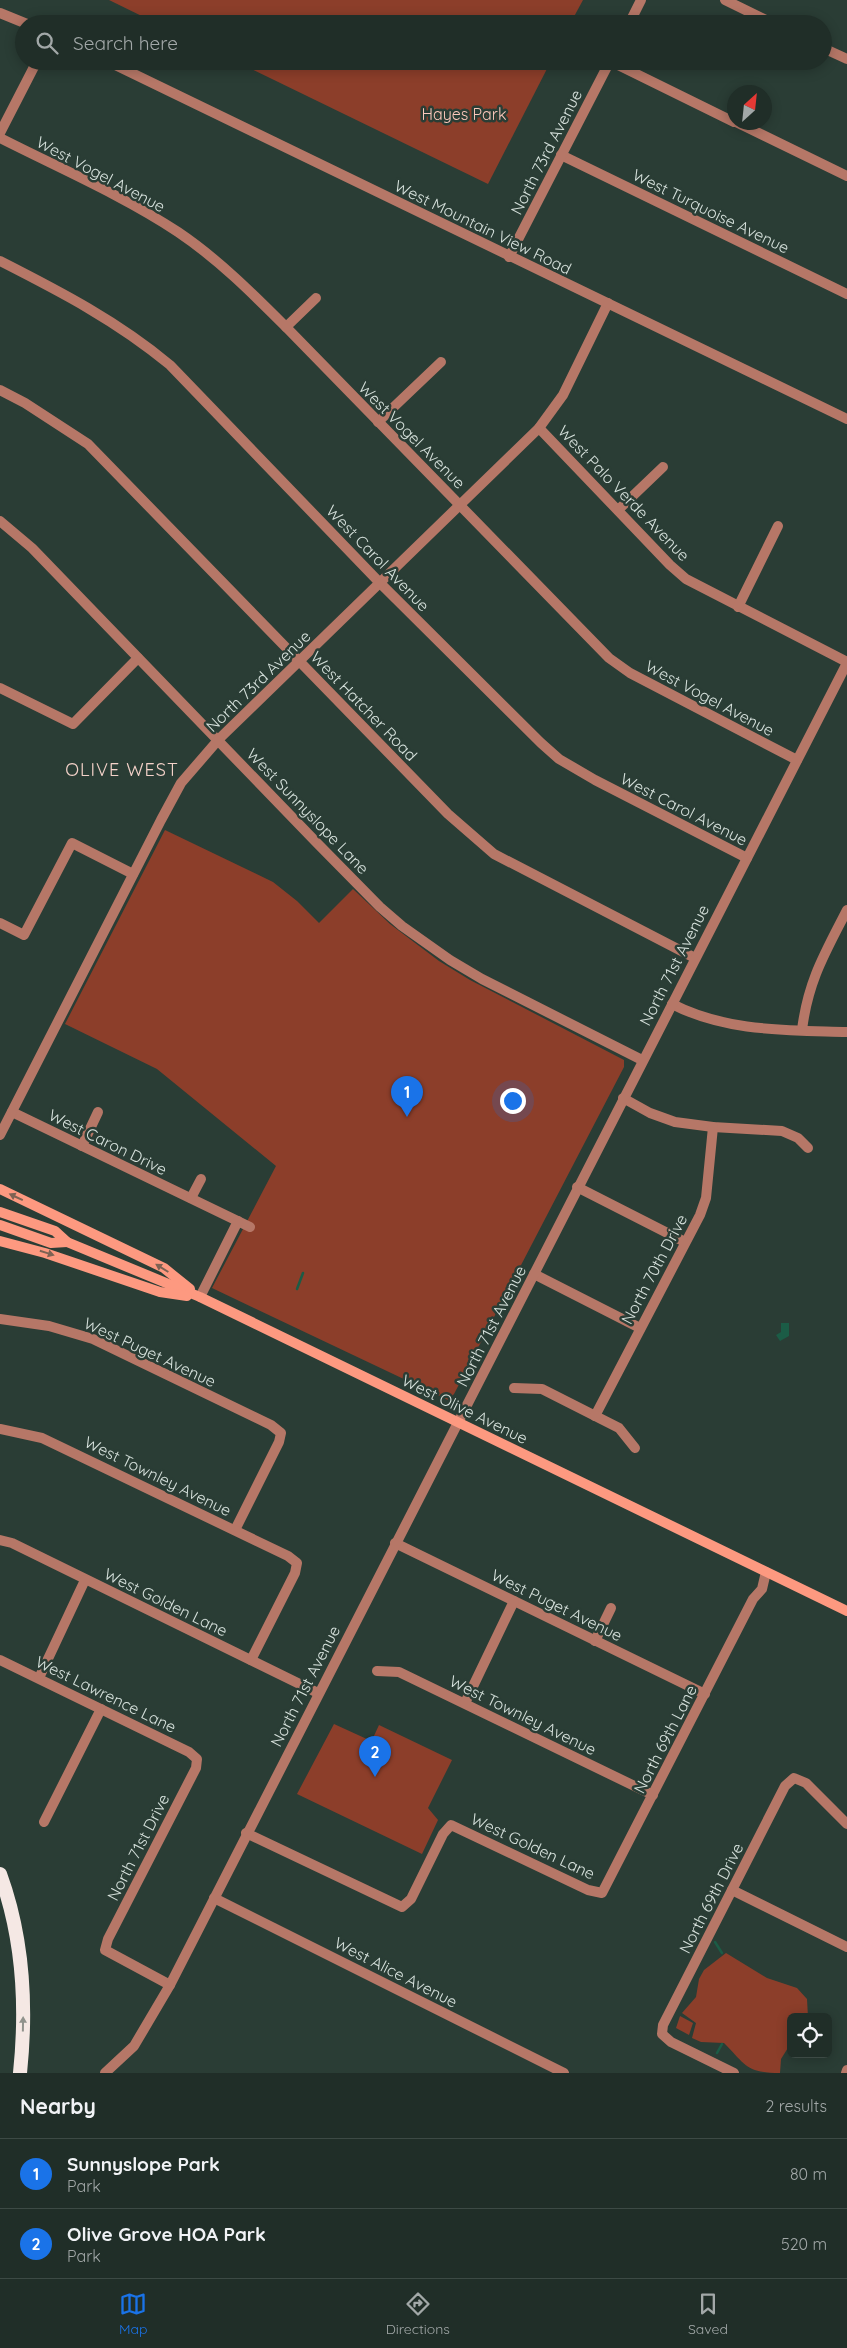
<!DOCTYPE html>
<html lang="en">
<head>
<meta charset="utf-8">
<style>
	:root { --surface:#202e28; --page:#283630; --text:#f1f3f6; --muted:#a2a8a8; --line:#3d4a45; --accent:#1a73e8 }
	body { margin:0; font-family:Quicksand,sans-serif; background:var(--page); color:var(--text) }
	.controls { position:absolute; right:15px; bottom:15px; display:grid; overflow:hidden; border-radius:8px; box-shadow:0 2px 12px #0003 }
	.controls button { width:45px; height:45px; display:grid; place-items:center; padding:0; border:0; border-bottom:1px solid var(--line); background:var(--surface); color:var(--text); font:25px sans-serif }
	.compass { position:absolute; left:727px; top:85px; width:45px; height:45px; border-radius:50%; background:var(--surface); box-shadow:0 2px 12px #0003; rotate:27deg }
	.you { position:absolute; left:512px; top:1100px; width:18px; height:18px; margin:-12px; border:4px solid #fff; border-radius:50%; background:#1a73e8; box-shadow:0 0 0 8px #1a73e833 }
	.badge { display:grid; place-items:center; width:32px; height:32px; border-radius:50%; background:var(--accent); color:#fff; font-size:16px; font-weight:700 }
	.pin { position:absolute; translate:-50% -41px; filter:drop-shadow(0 1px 2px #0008) }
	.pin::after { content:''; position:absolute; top:26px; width:18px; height:15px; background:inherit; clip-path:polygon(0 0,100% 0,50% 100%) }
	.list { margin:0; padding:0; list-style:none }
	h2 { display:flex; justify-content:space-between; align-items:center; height:65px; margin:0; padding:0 20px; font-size:21px }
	h2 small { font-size:16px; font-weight:400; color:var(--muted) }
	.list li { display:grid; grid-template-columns:32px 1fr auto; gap:15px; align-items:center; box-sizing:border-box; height:70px; padding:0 20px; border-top:1px solid var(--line) }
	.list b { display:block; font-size:19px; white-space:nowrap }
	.list p { margin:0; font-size:16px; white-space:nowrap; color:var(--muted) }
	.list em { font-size:16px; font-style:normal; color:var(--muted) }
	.icon { flex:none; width:28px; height:28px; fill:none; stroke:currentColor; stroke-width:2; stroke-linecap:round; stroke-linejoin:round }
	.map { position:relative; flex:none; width:847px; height:2073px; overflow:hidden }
	.search { position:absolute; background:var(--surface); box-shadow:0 2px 12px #0003; left:15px; right:15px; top:15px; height:55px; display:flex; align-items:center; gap:12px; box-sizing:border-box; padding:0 18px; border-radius:28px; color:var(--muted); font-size:19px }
	.sheet { height:205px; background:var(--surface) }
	nav { display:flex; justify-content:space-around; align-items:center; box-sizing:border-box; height:70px; border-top:1px solid var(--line); background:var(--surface); font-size:14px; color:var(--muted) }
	nav a { display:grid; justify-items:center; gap:2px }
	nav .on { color:var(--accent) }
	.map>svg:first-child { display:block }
	.green { fill:#8c3e2a }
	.water { fill:#1b5c46 }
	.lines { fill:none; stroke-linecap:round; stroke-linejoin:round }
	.stream { stroke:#1b5c46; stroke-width:2.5 }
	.minor { stroke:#b67767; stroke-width:10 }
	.tertiary { stroke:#b67767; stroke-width:10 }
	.secondary { stroke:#fd9980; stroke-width:10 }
	.trunk { stroke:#f5e8e4; stroke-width:14 }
	.oneway { fill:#7e6253 }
	.oneway2 { fill:#90928c }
	.labels { text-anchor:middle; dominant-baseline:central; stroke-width:5; stroke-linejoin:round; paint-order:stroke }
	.park-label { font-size:16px; fill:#fcc8bb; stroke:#2a3d35 }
	.street-label { font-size:16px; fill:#d7e2dd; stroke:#2a3d35 }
	.neighbourhood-label { font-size:18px; letter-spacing:1px; fill:#f4d2c9; stroke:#2a3d35 }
</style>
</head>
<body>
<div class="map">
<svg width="847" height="2073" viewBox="0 0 847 2073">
	<rect width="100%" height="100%" fill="#2a3d35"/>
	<!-- green -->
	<g class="green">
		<path d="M 109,0 L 583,0 L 570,24 L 158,24 Z"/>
		<path d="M 235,61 L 551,61 L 488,184 Z"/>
		<path d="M 165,830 L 273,882 L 297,901 L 319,923 L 353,889 L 390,924 L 439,961 L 470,980 L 624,1060 L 624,1067 L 454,1394 L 448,1400 L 212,1288 L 276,1166 L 157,1069 L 65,1024 Z"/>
		<path d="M 334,1724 L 369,1740 L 373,1738 L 379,1725 L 452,1760 L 428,1808 L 438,1820 L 422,1854 L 297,1794 Z"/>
		<path d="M 726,1953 L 767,1978 L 797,1988 L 807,1999 L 808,2017 L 791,2017 L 791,2043 L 781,2059 L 780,2073 C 746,2073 746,2065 724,2043 L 701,2042 L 692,2038 L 696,2023 L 682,2013 L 696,1997 L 699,1979 L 704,1970 Z"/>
		<path d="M 680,2016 L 693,2023 L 689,2035 L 676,2028 Z"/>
	</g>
	<!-- water -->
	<path class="water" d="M 781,1323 L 789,1323 L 789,1336 L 780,1341 L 776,1335 L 781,1332 Z"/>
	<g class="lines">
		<!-- stream -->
		<g class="stream">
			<path d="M 297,1289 L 303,1273"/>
			<path d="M 715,1942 L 722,1953"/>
			<path d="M 717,2053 L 722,2044"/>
		</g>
		<!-- minor -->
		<g class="minor">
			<path d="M 725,0 L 774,24"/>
			<path d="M 629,24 L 641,0"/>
			<path d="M 823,48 L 847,59"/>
			<path d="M 736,122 L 847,176"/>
			<path d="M 0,133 L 37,61"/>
			<path d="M 0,138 C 59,168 122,195 178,232 C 218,259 252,293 286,327 L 609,658 L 630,673 L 797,760"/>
			<path d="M 561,155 L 847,294"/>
			<path d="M 509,257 L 610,61 L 734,122"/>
			<path d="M 0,261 C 61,292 117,321 170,365 L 380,583 L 541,743 L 559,759 L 595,780 L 747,858"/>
			<path d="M 286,327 L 316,298"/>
			<path d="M 0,390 L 25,403 L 88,444 L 448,814 L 494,854 L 695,958"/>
			<path d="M 378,422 L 441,362"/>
			<path d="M 539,428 L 670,565 L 686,579 L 847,662"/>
			<path d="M 618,510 L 663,467"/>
			<path d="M 0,521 L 32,548 L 317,843 L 380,907 L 402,926 L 450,960 L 482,979 L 642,1060"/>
			<path d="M 738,607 L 778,526"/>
			<path d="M 0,688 L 73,724 L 138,658"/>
			<path d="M 0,923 L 24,935 L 72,843 L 133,874"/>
			<path d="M 672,1004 C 726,1032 787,1030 847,1032"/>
			<path d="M 802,1030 C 808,981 825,953 847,910"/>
			<path d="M 623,1098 L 650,1113 L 675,1122 L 713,1127 L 782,1131 L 798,1138 L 808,1148"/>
			<path d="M 12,1112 L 250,1227"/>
			<path d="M 0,1135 L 161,820 L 181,783 L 219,739 L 539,428 L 563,395 L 608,303"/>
			<path d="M 82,1146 L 98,1112"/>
			<path d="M 577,1187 L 685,1242"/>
			<path d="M 191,1198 L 201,1179"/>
			<path d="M 534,1274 L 640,1328"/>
			<path d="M 200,1297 L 238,1221"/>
			<path d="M 0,1319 L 49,1326 L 93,1339 L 271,1425 L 281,1433 L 279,1442 L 235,1530"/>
			<path d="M 514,1388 L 542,1389 L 619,1428 L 635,1448"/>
			<path d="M 595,1416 L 700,1215 L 706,1198 L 713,1127"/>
			<path d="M 0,1429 L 42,1438 L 288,1556 L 297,1563 L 295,1573 L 251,1660"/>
			<path d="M 0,1540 L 12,1543 L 318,1693"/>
			<path d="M 395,1543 L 705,1694"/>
			<path d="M 595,1641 L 611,1608"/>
			<path d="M 0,1660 L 189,1752 L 197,1759 L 196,1768 L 108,1939 L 105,1950 L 170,1985"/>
			<path d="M 377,1671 L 399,1672 L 653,1795"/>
			<path d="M 39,1678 L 85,1580"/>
			<path d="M 465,1703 L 514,1601"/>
			<path d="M 44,1822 L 101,1709"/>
			<path d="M 246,1833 L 402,1907 L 411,1899 L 443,1834 L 451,1825 L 588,1890 L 602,1893 L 753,1599 L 762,1589 L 766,1572"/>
			<path d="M 732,1890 L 847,1947"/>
			<path d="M 214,1898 L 564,2073"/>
			<path d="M 734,2073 L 671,2042 L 662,2034 L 663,2025 L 785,1786 L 794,1778 L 806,1783 L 847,1824"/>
			<path d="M 846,2073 L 847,2070"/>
		</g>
		<!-- tertiary -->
		<g class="tertiary">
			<path d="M 0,13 L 27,24"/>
			<path d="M 107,61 L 847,419"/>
			<path d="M 105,2073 L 134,2046 L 170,1985 L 847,663"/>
		</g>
		<!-- secondary -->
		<g class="secondary">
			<path d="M 0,1189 L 164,1268 L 190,1289"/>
			<path d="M 0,1212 L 55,1231 L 67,1242 L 200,1297 L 847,1611"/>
			<path d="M 0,1225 L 51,1243 L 67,1242"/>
			<path d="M 0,1241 L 45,1253 L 160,1292 L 187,1296"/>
		</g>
		<!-- trunk -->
		<path class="trunk" d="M 0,1874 C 23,1937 27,2006 20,2073"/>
	</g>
	<!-- one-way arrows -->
	<defs><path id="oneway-solid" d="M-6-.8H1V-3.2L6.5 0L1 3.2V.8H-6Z" transform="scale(1.25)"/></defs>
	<g class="oneway">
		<use href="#oneway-solid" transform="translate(16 1197) rotate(-155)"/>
		<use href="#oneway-solid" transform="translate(47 1253) rotate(17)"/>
		<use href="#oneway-solid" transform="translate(162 1268) rotate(-148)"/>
	</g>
	<use class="oneway2" href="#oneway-solid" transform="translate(23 2024) rotate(-89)"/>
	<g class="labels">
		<!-- park labels -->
		<g class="park-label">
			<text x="464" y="114">Hayes Park</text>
		</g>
		<!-- street labels -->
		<g class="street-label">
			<text transform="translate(546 152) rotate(-63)">North 73rd Avenue</text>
			<text transform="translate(101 174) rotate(28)">West Vogel Avenue</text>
			<text transform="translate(711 211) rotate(26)">West Turquoise Avenue</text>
			<text transform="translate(483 227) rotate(26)">West Mountain View Road</text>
			<text transform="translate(412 435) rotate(45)">West Vogel Avenue</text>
			<text transform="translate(624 493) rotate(46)">West Palo Verde Avenue</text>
			<text transform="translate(378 558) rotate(46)">West Carol Avenue</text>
			<text transform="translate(258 681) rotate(-44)">North 73rd Avenue</text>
			<text transform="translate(710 698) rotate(28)">West Vogel Avenue</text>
			<text transform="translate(364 706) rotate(46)">West Hatcher Road</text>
			<text transform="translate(684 809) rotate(27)">West Carol Avenue</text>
			<text transform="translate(308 811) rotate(46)">West Sunnyslope Lane</text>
			<text transform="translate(674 965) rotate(-63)">North 71st Avenue</text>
			<text transform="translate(108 1142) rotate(26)">West Caron Drive</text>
			<text transform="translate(654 1269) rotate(-62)">North 70th Drive</text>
			<text transform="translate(491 1326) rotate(-63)">North 71st Avenue</text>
			<text transform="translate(150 1352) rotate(25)">West Puget Avenue</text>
			<text transform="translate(465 1409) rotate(26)">West Olive Avenue</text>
			<text transform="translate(158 1476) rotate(26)">West Townley Avenue</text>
			<text transform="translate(166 1602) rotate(26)">West Golden Lane</text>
			<text transform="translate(557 1605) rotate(26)">West Puget Avenue</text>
			<text transform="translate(305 1686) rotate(-63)">North 71st Avenue</text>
			<text transform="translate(106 1694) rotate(26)">West Lawrence Lane</text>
			<text transform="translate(523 1715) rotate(26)">West Townley Avenue</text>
			<text transform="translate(665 1739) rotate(-63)">North 69th Lane</text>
			<text transform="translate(533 1846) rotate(25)">West Golden Lane</text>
			<text transform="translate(138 1847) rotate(-63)">North 71st Drive</text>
			<text transform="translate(711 1898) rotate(-63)">North 69th Drive</text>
			<text transform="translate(396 1972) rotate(27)">West Alice Avenue</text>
		</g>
		<!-- neighbourhood labels -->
		<g class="neighbourhood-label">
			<text x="122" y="769">OLIVE WEST</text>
		</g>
	</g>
</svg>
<div class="controls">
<button><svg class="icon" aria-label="locate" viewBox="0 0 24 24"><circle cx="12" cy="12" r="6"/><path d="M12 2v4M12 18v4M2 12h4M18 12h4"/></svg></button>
</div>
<svg class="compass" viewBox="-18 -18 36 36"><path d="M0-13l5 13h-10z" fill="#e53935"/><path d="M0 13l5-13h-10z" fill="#a2a8a8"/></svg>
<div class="you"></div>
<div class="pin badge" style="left:407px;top:1117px">1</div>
<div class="pin badge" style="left:375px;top:1777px">2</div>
<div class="search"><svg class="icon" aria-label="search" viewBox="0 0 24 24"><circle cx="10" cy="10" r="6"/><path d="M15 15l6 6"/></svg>Search here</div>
</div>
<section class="sheet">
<h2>Nearby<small>2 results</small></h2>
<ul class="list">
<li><span class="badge">1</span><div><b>Sunnyslope Park</b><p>Park</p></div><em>80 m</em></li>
<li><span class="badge">2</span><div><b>Olive Grove HOA Park</b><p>Park</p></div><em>520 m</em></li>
</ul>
</section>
<nav>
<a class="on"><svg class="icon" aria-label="map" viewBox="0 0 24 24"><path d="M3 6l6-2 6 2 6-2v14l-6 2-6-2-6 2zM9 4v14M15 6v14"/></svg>Map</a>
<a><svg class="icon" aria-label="directions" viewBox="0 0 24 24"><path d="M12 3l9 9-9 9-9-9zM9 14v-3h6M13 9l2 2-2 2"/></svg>Directions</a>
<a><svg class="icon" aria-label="saved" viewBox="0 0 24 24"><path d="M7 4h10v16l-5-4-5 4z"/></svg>Saved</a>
</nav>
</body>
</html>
